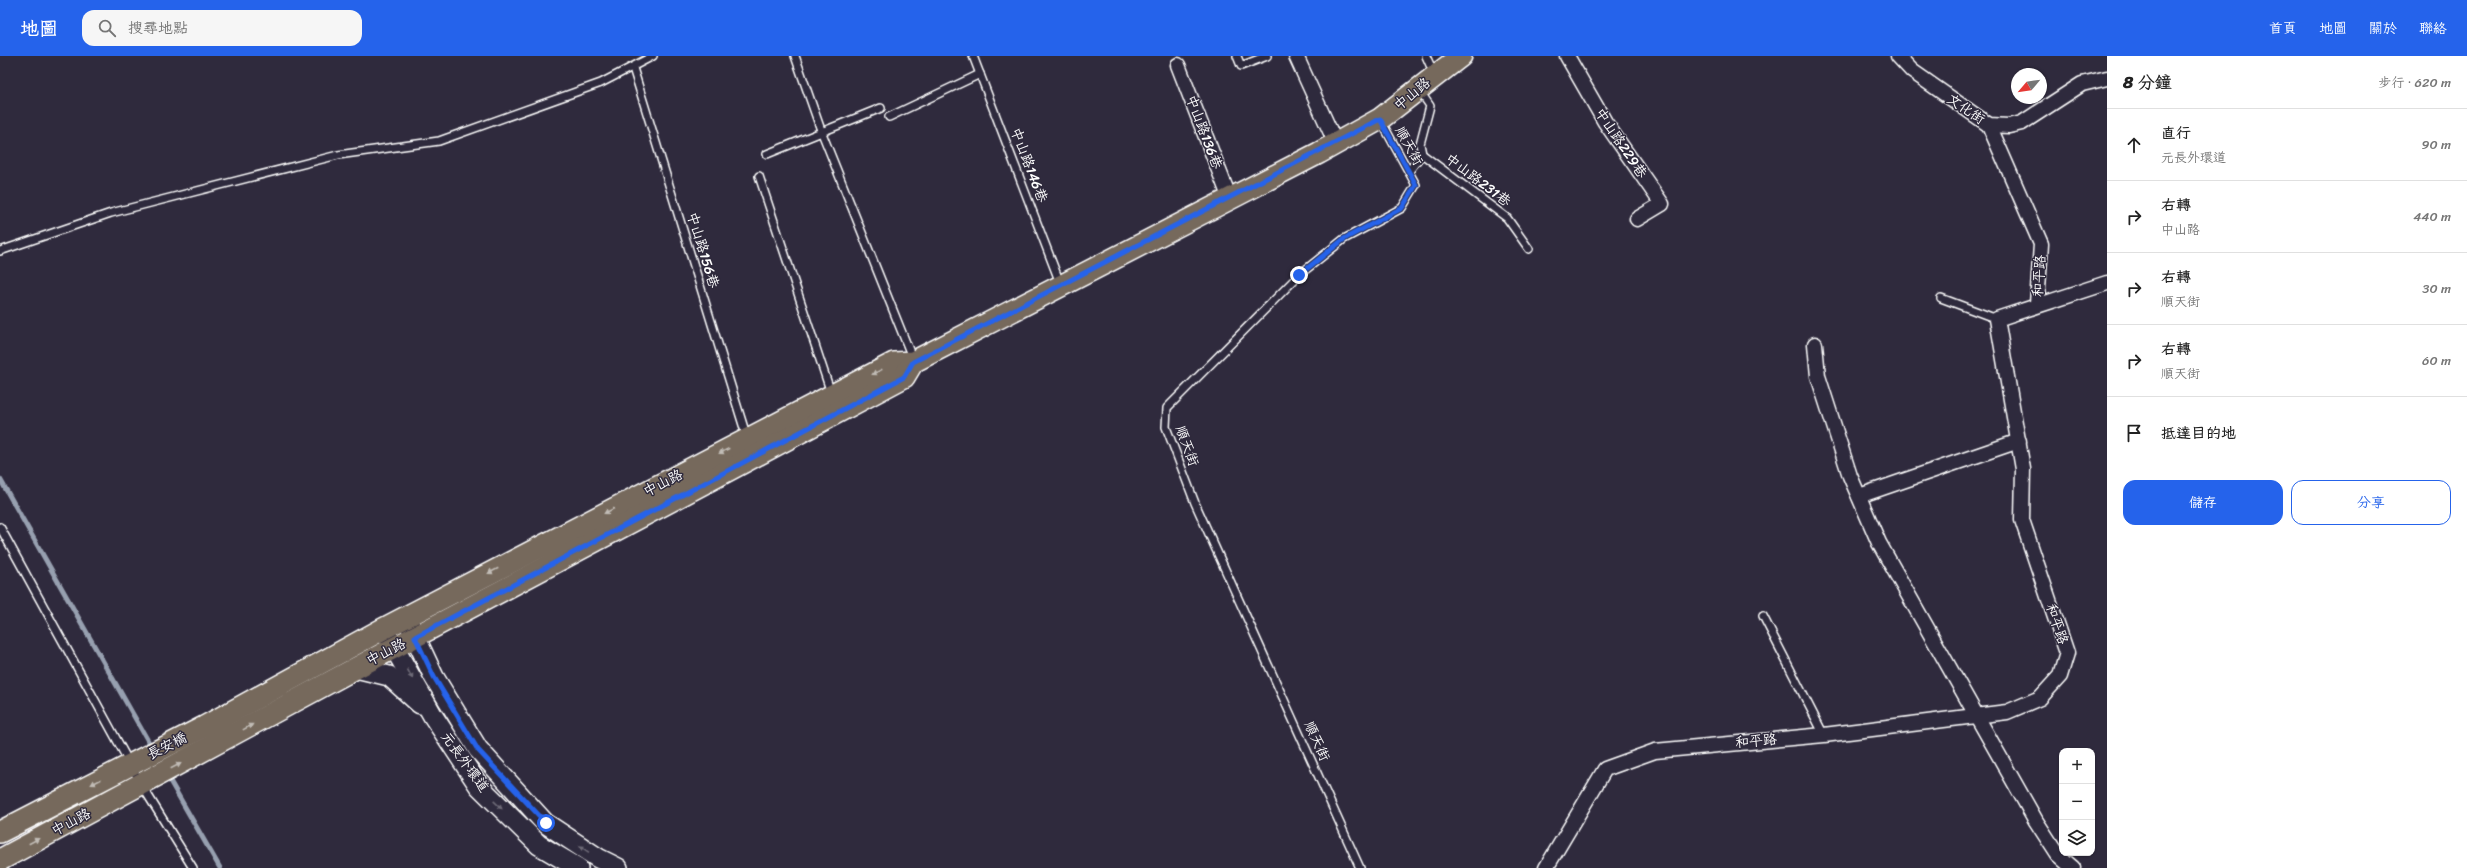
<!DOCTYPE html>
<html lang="zh-TW">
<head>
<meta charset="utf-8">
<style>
	:root { --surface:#fff; --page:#f6f6f6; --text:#222; --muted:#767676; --line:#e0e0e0; --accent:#2563eb }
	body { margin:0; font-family:Sriracha,"LXGW WenKai TC",sans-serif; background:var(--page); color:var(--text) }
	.controls { position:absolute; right:12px; bottom:12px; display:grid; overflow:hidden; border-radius:8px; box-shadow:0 1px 3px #0004 }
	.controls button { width:36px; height:36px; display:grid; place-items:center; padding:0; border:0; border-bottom:1px solid var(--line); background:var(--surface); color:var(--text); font:20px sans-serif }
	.compass { position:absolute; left:2011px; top:12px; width:36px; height:36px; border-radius:50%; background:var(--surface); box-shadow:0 1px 3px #0004; rotate:241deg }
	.stop { position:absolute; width:12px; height:12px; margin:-9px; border:3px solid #2563eb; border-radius:50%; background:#fff }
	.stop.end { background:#2563eb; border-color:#fff; box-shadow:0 1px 4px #0008 }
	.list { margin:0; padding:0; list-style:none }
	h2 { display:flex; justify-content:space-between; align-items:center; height:52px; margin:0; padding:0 16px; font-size:17px }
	h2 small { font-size:13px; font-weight:400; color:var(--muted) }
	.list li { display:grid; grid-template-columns:26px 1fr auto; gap:12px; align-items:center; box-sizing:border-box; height:72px; padding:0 16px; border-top:1px solid var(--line) }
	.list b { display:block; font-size:15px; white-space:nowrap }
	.list p { margin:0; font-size:13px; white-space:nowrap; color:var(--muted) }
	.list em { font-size:13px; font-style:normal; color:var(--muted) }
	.actions { display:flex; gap:8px; padding:12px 16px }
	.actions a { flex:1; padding:9px 0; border:1px solid var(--accent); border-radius:12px; text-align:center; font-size:14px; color:var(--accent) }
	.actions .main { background:var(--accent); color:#fff }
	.icon { flex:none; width:22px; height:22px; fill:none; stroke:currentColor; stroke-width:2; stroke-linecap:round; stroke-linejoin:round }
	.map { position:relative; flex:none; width:2107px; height:812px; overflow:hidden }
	header { display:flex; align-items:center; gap:24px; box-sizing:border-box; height:56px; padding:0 20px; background:var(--accent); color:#fff }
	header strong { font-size:19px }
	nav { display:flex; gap:22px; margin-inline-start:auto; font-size:14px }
	.search { width:280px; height:36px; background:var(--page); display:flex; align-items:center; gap:10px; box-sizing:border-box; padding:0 14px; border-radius:12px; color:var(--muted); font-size:15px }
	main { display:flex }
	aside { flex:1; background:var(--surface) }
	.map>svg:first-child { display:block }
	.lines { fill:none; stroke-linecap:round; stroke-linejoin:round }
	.stream { stroke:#97a0b0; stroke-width:5 }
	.lane-casing { stroke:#fff; stroke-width:10 }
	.street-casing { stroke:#fff; stroke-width:17 }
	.secondary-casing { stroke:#fff; stroke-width:22 }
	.primary-casing { stroke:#fff; stroke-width:24 }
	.lane { stroke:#2f2a3d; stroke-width:7 }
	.street { stroke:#2f2a3d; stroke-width:14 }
	.secondary { stroke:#2f2a3d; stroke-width:19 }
	.primary { stroke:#76695c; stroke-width:21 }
	.oneway { fill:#c1bcb6 }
	.oneway2 { fill:#6d6a77 }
	.route { stroke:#2563eb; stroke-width:5 }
	.labels { text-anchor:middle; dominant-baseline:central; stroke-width:3; stroke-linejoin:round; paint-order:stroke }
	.street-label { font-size:14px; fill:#fff; stroke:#2f2a3d }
</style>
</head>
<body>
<header>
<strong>地圖</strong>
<div class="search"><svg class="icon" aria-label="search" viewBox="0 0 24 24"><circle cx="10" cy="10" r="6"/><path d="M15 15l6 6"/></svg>搜尋地點</div>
<nav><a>首頁</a><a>地圖</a><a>關於</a><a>聯絡</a></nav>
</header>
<main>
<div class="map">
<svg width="2107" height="812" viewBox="0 0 2107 812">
	<rect width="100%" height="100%" fill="#2f2a3d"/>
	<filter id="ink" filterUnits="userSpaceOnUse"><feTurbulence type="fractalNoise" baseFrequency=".025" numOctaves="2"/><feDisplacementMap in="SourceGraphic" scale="8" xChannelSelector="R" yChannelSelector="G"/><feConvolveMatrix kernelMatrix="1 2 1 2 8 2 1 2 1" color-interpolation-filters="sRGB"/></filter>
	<g filter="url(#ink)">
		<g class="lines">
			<!-- stream -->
			<g class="stream">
				<path d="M 0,423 L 152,692"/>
				<path d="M 166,718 L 220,812"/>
			</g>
			<defs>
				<g id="lane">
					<path d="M 795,0 L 822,77 L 913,304"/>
					<path d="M 973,0 L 1060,227"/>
					<path d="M 1237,0 L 1241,10 L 1267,0"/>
					<path d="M 1426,0 L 1434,18"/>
					<path d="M 633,12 L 747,382"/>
					<path d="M 889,61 L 980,18"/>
					<path d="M 767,98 L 881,52"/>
					<path d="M 1422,98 L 1507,162 L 1529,193"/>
					<path d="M 1409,115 L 1422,98 L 1420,88 L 1430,50 L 1419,34"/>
					<path d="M 759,120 L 831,337"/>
					<path d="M 0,195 L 111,157 L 338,99 L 439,85 L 601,27 L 653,0"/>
					<path d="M 1941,242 L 1997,263"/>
					<path d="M 0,471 L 141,728 L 193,812"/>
					<path d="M 1763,560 L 1824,679"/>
					<path d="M 1360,812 L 1195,447 L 1166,371 L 1167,352 L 1299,219 L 1344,183 L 1402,152 L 1416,129 L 1381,65"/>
				</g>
				<g id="street">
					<path d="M 1296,0 L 1336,88"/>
					<path d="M 1567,0 L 1605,66 L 1662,148 L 1637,163"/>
					<path d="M 1898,0 L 1912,15 L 1989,69 L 2009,70 L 2022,67 L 2082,28 L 2107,22"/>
					<path d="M 1178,9 L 1230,143"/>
					<path d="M 1989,69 L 2041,188 L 2037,248"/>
					<path d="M 1815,288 L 1818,320 L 1850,420 L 1879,487 L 2036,765 L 2058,799 L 2073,812"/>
					<path d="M 1859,440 L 2019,385"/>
					<path d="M 1546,812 L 1605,713 L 1655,695 L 1824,679 L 2007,656 L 2040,642 L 2060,620 L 2067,597 L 2022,464 L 2023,413 L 1997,263 L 2107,227"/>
				</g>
				<g id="secondary">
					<path d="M 406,561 L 434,621 L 478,693 L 545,767 L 598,802 L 618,812"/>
					<path d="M 387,579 L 433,660 L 479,730 L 539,789 L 578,812"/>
					<path d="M 356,612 L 389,620 L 420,648"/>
				</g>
				<g id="primary">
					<path d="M 0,776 L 204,671 L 383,573 L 894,307 L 913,306 L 1319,97 L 1380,63 L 1461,0"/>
					<path d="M 0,804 L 356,612 L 904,321 L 913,306"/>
				</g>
			</defs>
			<!-- lane casing -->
			<use href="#lane" class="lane-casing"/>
			<!-- street casing -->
			<use href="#street" class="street-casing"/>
			<!-- secondary casing -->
			<use href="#secondary" class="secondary-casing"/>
			<!-- primary casing -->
			<use href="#primary" class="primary-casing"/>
			<!-- lane -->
			<use href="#lane" class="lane"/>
			<!-- street -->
			<use href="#street" class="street"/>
			<!-- secondary -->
			<use href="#secondary" class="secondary"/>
			<!-- primary -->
			<use href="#primary" class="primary"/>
		</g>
		<!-- one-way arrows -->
		<defs><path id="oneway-solid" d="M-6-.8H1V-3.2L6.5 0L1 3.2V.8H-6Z"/></defs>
		<g class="oneway">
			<use href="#oneway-solid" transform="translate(877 316) rotate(153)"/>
			<use href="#oneway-solid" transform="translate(724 395) rotate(153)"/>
			<use href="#oneway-solid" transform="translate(609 455) rotate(153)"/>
			<use href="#oneway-solid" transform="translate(493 515) rotate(153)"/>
			<use href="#oneway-solid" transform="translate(248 671) rotate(-29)"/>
			<use href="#oneway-solid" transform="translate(176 710) rotate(-27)"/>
			<use href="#oneway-solid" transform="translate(96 726) rotate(153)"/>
			<use href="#oneway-solid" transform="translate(34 785) rotate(-28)"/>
		</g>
		<g class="oneway2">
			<use href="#oneway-solid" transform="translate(410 618) rotate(61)"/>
			<use href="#oneway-solid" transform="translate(498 749) rotate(44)"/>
			<use href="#oneway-solid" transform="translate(584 793) rotate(-146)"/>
		</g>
	</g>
	<g class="lines" filter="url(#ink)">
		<!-- route -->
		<path class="route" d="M 546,767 L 478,694 L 434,621 L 415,581 L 904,321 L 913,306 L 1380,63 L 1416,129 L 1402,152 L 1344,183 L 1299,219"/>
	</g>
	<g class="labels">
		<!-- street labels -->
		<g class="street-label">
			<text transform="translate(1412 38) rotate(-39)">中山路</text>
			<text transform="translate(1966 53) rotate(34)">文化街</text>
			<text transform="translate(1204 76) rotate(69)">中山路136巷</text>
			<text transform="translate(1621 87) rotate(56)">中山路229巷</text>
			<text transform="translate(1409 90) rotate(61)">順天街</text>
			<text transform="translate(1029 109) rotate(69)">中山路146巷</text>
			<text transform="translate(1478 124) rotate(37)">中山路231巷</text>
			<text transform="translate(703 194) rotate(73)">中山路156巷</text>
			<text transform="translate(2039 220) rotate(-86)">和平路</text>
			<text transform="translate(1187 390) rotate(70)">順天街</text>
			<text transform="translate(663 427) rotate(-27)">中山路</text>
			<text transform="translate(2057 568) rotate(71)">和平路</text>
			<text transform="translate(386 596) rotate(-27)">中山路</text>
			<text transform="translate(1317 685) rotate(66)">順天街</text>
			<text transform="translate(1756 685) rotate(-5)">和平路</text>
			<text transform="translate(167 690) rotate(-27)">長安橋</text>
			<text transform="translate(465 706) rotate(54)">元長外環道</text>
			<text transform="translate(71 766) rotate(-28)">中山路</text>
		</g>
	</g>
</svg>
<div class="controls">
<button>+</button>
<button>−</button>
<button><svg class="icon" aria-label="layers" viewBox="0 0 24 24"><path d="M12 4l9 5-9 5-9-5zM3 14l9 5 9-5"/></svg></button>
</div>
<svg class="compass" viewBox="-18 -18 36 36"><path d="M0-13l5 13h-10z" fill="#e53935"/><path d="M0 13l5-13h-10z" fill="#767676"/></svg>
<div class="stop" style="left:546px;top:767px"></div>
<div class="stop end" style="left:1299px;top:219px"></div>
</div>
<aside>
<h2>8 分鐘<small>步行 · 620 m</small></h2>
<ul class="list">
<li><svg class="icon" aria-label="ahead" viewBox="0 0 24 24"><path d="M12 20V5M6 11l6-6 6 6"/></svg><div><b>直行</b><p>元長外環道</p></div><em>90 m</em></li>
<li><svg class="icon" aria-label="right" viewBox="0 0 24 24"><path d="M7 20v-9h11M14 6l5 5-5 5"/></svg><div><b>右轉</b><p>中山路</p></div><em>440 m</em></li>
<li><svg class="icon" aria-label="right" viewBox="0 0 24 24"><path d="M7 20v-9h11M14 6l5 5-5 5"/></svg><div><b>右轉</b><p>順天街</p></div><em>30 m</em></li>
<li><svg class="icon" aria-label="right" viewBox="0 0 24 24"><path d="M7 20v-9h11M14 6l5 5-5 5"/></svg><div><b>右轉</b><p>順天街</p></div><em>60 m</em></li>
<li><svg class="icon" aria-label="arrive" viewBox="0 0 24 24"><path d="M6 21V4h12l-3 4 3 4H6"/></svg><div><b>抵達目的地</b></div></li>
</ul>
<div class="actions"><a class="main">儲存</a><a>分享</a></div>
</aside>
</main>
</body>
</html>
